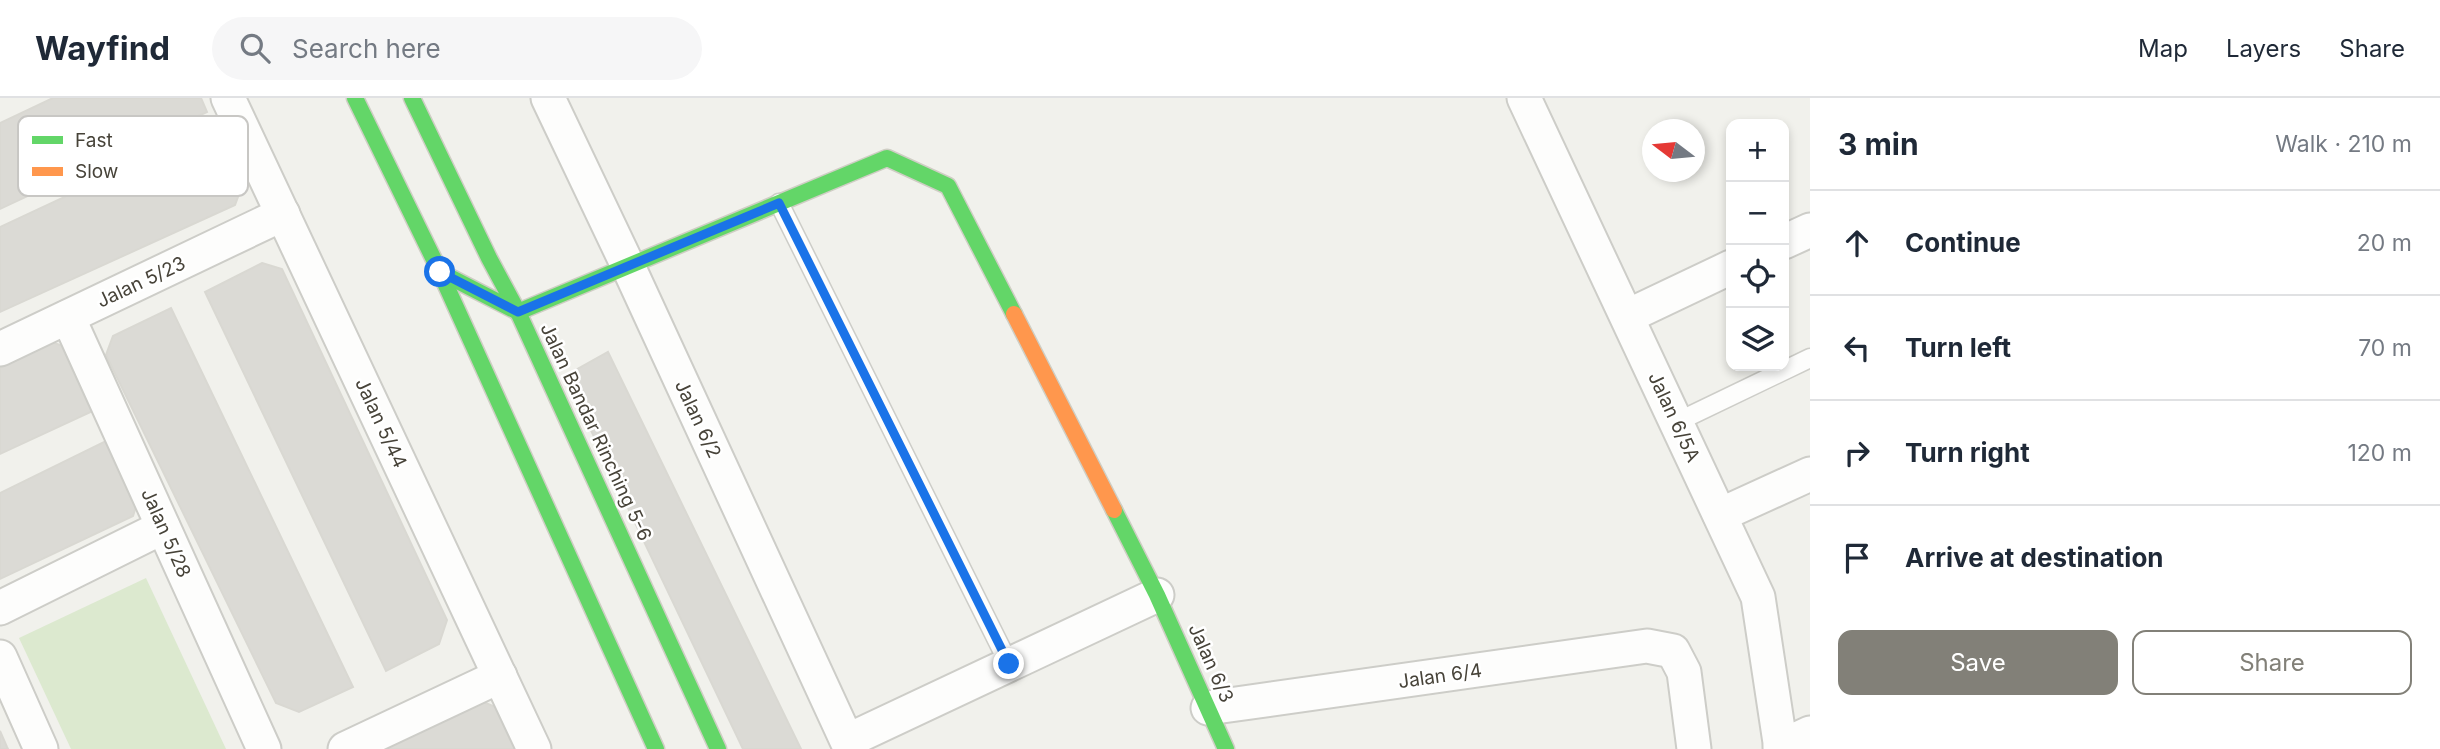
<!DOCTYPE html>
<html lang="en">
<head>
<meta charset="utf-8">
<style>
	:root { --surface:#fff; --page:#f6f6f7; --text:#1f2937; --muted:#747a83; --line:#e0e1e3; --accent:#828078 }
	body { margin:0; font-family:Inter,sans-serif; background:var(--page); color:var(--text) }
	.controls { position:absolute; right:21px; top:21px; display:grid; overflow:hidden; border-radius:14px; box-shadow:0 4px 10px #0003 }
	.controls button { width:63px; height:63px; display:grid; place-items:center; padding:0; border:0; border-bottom:2px solid var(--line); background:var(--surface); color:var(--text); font:35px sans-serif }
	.compass { position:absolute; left:1642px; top:21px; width:63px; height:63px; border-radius:50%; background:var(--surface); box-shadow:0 4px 10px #0003; rotate:286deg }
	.stop { position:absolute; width:21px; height:21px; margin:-16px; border:5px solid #1a73e8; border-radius:50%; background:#fff }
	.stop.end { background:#1a73e8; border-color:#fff; box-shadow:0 2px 7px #0008 }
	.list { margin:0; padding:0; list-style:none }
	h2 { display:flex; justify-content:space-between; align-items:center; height:91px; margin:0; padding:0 28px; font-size:30px }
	h2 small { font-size:23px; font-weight:400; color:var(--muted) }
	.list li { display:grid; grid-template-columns:46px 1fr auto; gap:21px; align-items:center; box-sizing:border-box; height:105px; padding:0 28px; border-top:2px solid var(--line) }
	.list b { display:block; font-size:26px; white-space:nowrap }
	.list em { font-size:23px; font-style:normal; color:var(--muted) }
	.actions { display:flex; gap:14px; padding:21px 28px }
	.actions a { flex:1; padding:16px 0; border:2px solid var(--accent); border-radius:14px; text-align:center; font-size:24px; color:var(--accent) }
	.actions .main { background:var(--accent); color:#fff }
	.icon { flex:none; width:38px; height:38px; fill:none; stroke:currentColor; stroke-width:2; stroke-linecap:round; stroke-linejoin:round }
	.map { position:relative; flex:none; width:1810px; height:651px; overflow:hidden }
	header { display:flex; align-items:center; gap:42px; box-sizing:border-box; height:98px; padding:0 35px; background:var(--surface); border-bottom:2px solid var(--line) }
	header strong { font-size:33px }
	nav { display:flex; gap:38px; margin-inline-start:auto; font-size:24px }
	.search { width:490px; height:63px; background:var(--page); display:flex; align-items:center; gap:18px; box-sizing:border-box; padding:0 24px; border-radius:38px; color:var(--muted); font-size:26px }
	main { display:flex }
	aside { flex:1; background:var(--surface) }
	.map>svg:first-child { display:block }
	.green { fill:#dce9cf }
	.building { fill:#dbdad5; stroke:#d9d8d2; stroke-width:2 }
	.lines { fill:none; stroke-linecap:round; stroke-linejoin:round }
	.lane-casing { stroke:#cdcdc8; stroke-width:21 }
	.street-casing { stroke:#cdcdc8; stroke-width:37 }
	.fast-casing { stroke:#cfcec4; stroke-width:19 }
	.slow-casing { stroke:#cfcec4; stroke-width:19 }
	.lane { stroke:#fdfdfc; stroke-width:18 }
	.street { stroke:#fdfdfc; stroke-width:33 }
	.fast { stroke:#63d668; stroke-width:16 }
	.slow { stroke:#ff974d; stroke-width:16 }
	.route { stroke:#1a73e8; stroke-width:9 }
	.labels { text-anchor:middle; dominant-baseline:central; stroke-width:5; stroke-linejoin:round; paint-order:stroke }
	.street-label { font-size:19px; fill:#474339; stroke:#fff }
	.key { fill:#fff; stroke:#c8c7c4; stroke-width:2 }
	.key-label { font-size:19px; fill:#474339 }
</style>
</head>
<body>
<header>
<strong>Wayfind</strong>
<div class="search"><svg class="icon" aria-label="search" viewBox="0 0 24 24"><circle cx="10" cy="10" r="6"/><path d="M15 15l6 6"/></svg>Search here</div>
<nav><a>Map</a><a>Layers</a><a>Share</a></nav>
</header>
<main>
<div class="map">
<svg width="1810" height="651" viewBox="0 0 1810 651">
	<rect width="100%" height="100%" fill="#f1f1ec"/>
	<!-- green -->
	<path class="green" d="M 146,480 L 226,651 L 71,651 L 19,540 Z"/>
	<!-- building -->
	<g class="building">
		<path d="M 53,0 L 201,0 L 207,14 L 0,111 L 0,25 Z"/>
		<path d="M 214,29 L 242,88 L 235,107 L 0,214 L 0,129 Z"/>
		<path d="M 262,165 L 282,171 L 447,522 L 439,546 L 386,573 L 205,194 Z"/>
		<path d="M 171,210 L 353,589 L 299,614 L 276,605 L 106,257 L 113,238 Z"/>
		<path d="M 52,244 L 70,251 L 97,311 L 0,356 L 0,270 Z"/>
		<path d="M 608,254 L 801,651 L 743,651 L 565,278 Z"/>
		<path d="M 110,341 L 139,399 L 133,418 L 0,481 L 0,395 Z"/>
		<path d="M 481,603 L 500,611 L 517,651 L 380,651 Z"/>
		<path d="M 0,633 L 7,649 L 8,651 L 0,651 Z"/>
	</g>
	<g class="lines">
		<defs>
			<g id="lane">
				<path d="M 779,105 L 1009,566"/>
				<path d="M 1677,324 L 1810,260"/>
			</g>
			<g id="street">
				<path d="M 228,0 L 534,651"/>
				<path d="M 548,0 L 628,168 L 847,643 L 1157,497"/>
				<path d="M 1524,0 L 1758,499 L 1781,651"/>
				<path d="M 1784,144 L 1810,132"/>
				<path d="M 1628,218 L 1731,169"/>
				<path d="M 68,219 L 264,651"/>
				<path d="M 0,251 L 283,116"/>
				<path d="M 1720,417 L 1810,376"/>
				<path d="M 0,510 L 163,429"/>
				<path d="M 0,559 L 41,651"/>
				<path d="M 1208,610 L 1647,548 L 1673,553 L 1684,574 L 1694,651"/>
				<path d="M 1780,649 L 1810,635"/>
				<path d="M 345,651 L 500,578"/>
			</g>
			<g id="fast">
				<path d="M 355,0 L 440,174 L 656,651"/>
				<path d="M 412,0 L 489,160 L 518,214 L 718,651"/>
				<path d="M 440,174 L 518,214 L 887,60 L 948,88 L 1014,216"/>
				<path d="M 1114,412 L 1157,497 L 1226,651"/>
			</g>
			<path id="slow" d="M 1014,216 L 1114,412"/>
		</defs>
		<!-- lane casing -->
		<use href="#lane" class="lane-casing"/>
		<!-- street casing -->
		<use href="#street" class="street-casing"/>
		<!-- fast casing -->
		<use href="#fast" class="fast-casing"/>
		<!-- slow casing -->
		<use href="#slow" class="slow-casing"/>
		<!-- lane -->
		<use href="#lane" class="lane"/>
		<!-- street -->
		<use href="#street" class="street"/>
		<!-- fast -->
		<use href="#fast" class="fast"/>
		<!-- slow -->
		<use href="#slow" class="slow"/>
	</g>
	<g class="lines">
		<!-- route -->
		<path class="route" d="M 440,174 L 518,214 L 779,105 L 1009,566"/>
	</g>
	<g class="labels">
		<!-- street labels -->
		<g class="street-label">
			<text transform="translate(141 184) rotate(-25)">Jalan 5/23</text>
			<text transform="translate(1674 319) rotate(65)">Jalan 6/5A</text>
			<text transform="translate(698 321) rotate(65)">Jalan 6/2</text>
			<text transform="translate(381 325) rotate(65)">Jalan 5/44</text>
			<text transform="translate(596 334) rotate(65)">Jalan Bandar Rinching 5-6</text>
			<text transform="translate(166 435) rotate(66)">Jalan 5/28</text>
			<text transform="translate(1211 565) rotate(66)">Jalan 6/3</text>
			<text transform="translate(1440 578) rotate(-8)">Jalan 6/4</text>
		</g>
	</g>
	<!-- legend -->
	<rect x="18" y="18" width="230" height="80" rx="10" class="key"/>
	<rect x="32" y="38" width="31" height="8" fill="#63d668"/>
	<rect x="32" y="69" width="31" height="9" fill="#ff974d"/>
	<g class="key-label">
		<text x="75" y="49">Fast</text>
		<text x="75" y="80">Slow</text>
	</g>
</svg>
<div class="controls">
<button>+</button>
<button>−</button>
<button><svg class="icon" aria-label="locate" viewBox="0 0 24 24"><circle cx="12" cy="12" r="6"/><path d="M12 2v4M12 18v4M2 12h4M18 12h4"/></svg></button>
<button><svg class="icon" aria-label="layers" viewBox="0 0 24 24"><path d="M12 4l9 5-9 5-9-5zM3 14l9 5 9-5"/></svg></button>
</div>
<svg class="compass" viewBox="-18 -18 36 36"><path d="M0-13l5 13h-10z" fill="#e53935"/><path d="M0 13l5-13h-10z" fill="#747a83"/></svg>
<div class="stop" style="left:440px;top:174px"></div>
<div class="stop end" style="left:1009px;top:566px"></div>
</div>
<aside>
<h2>3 min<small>Walk · 210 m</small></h2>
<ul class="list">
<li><svg class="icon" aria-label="ahead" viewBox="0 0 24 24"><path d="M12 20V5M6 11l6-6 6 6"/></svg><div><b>Continue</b></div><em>20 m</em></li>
<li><svg class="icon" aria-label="left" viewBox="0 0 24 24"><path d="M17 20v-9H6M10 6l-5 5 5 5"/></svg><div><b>Turn left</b></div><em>70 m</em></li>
<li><svg class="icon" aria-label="right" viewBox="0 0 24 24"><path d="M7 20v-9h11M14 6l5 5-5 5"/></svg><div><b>Turn right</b></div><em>120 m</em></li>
<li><svg class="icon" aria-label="arrive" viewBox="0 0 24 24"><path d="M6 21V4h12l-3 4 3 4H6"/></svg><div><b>Arrive at destination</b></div></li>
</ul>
<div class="actions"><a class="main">Save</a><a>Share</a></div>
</aside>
</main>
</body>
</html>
